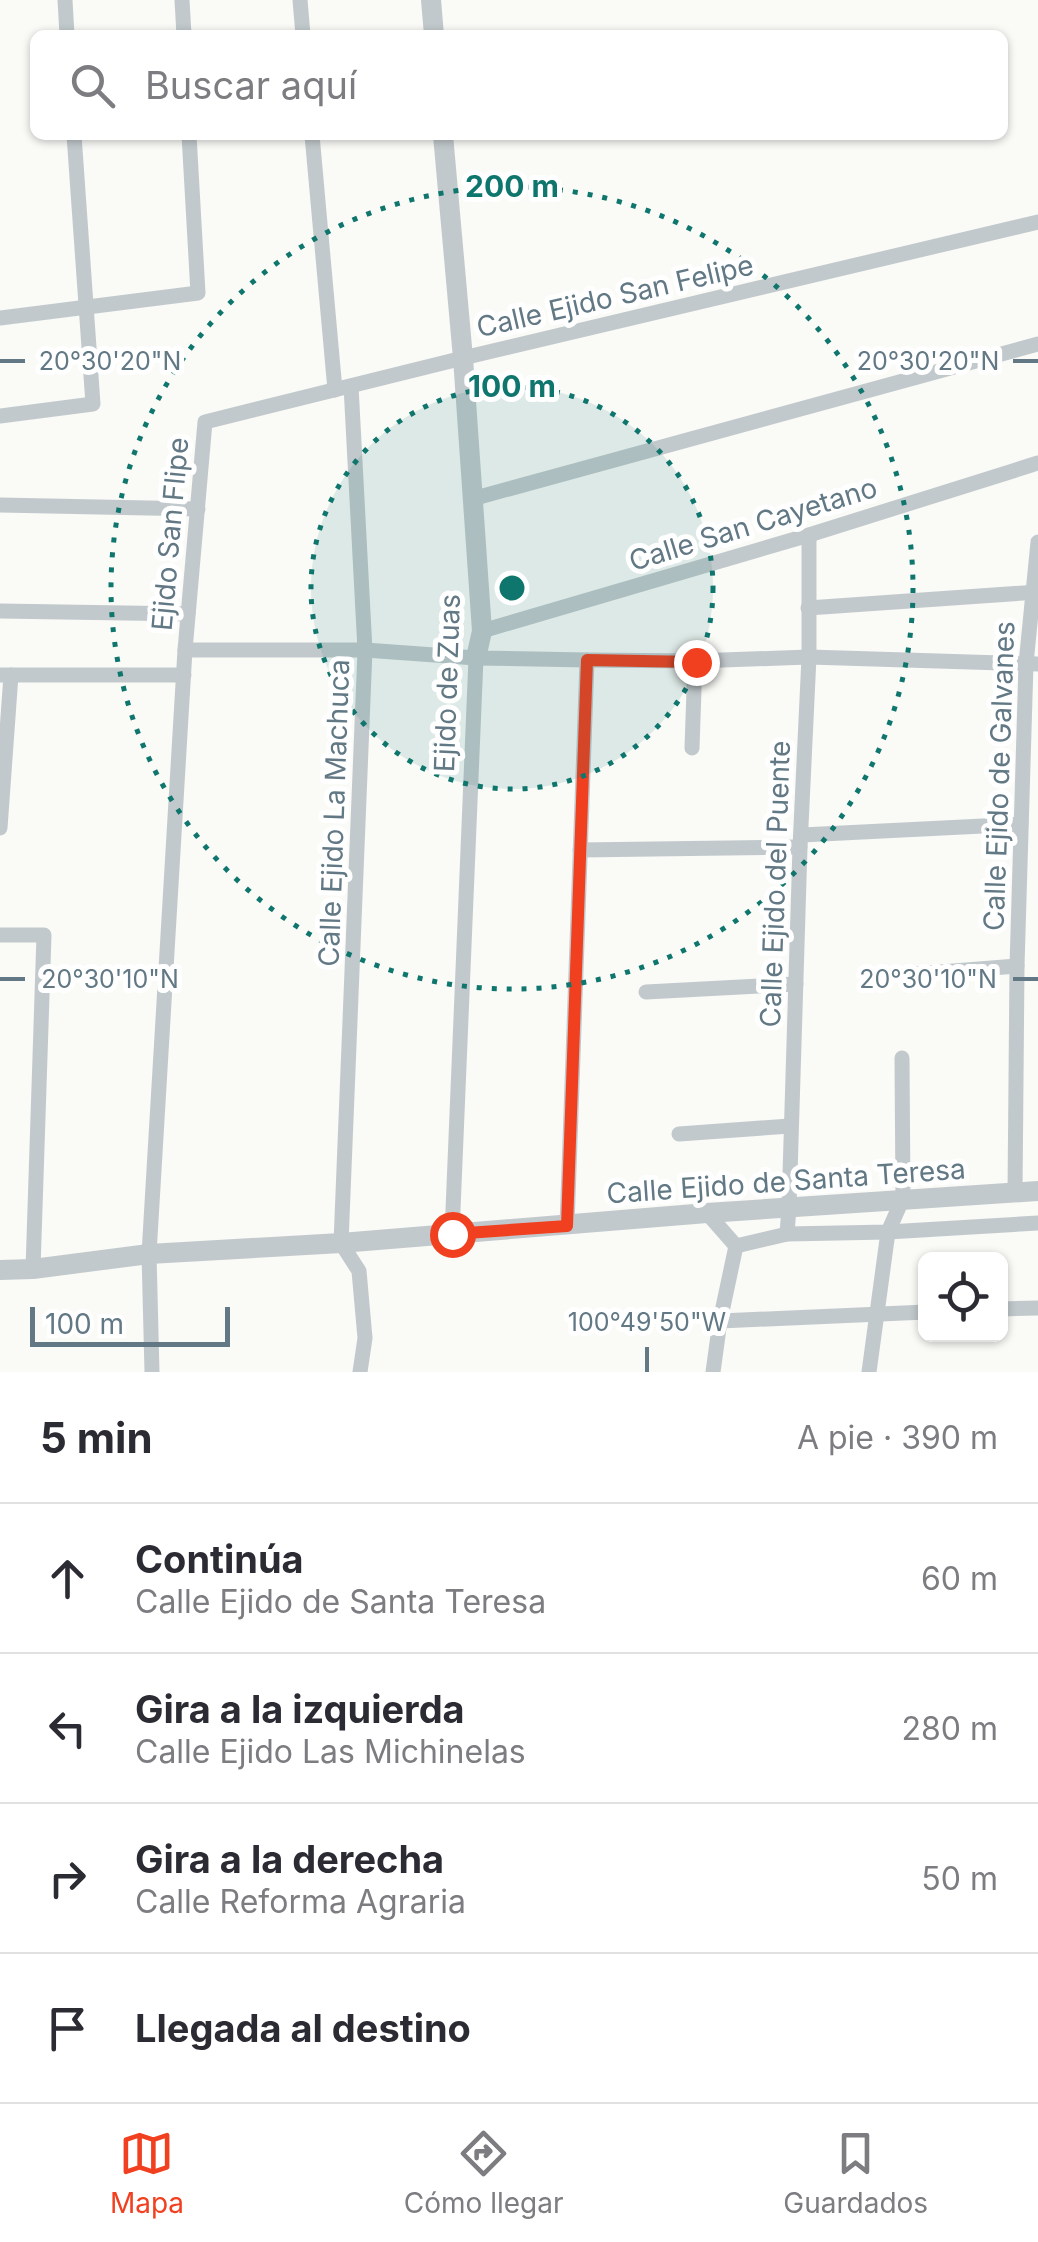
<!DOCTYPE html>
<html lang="es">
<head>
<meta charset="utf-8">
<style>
	:root { --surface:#fff; --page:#f2f2f3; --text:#2b2b33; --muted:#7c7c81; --line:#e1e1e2; --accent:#f14020 }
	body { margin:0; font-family:Inter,sans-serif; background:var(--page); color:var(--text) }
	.controls { position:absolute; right:30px; bottom:30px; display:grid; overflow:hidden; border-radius:15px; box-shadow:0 2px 8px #0004 }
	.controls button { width:90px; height:90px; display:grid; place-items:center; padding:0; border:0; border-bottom:2px solid var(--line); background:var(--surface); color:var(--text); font:50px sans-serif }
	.scale { position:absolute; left:30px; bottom:25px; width:200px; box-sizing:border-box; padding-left:10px; border:5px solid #627985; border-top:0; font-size:28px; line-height:35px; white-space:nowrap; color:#627985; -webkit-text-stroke:8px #fff; paint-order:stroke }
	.stop { position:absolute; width:30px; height:30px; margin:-22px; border:8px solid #f14020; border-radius:50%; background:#fff }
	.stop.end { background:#f14020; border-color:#fff; box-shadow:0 2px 10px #0008 }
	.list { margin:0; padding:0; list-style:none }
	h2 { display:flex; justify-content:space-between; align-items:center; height:130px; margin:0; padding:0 40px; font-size:42px }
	h2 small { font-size:32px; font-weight:400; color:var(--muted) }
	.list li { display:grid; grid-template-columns:65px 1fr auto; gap:30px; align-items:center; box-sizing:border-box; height:150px; padding:0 40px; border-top:2px solid var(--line) }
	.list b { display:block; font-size:38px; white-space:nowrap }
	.list p { margin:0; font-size:32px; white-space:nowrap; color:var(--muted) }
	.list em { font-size:32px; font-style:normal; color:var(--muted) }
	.icon { flex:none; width:55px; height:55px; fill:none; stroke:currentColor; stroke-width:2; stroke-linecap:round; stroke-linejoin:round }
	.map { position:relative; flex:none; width:1038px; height:1372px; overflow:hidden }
	.search { position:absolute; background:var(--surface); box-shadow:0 2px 8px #0004; left:30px; right:30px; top:30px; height:110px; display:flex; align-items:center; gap:25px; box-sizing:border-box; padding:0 35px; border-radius:15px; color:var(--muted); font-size:38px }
	.sheet { height:730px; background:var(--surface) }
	nav { display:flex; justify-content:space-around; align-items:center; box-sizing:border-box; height:140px; border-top:2px solid var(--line); background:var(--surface); font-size:28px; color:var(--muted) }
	nav a { display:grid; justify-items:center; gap:5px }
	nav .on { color:var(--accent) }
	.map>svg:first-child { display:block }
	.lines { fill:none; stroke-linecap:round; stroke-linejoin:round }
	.minor { stroke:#c2c9cc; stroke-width:15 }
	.tertiary { stroke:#c2c9cc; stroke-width:20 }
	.route { stroke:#f14020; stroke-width:12 }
	.ticks { fill:none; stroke:#627985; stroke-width:4 }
	.ring { fill:none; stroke:#0f766e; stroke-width:5; stroke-dasharray:5 10 }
	.labels { text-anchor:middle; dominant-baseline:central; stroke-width:10; stroke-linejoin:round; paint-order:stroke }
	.street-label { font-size:28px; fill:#627985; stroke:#fff }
	.ticks-label { font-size:25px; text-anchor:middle; fill:#627985; stroke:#fff; stroke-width:10; stroke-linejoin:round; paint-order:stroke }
	.centre { fill:#0f766e; stroke:#fff; stroke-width:5 }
	.ring-label { font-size:30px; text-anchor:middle; font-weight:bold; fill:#0f766e; stroke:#fff; stroke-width:10; stroke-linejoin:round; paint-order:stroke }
</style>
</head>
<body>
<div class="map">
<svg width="1038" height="1372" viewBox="0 0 1038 1372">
	<rect width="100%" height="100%" fill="#fafaf7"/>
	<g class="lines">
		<!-- minor -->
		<g class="minor">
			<path d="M 65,0 L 67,35"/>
			<path d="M 182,0 L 184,35"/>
			<path d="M 300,0 L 303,35"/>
			<path d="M 312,135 L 335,390"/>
			<path d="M 0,318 L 198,293 L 189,135"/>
			<path d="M 351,386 L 365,650 L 341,1243 L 359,1271 L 365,1338 L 360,1372"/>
			<path d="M 0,416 L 93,404 L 74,135"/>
			<path d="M 472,499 L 1038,344"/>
			<path d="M 0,505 L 198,509"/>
			<path d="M 808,608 L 1038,592"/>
			<path d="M 0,611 L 188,614"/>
			<path d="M 482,631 L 809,535 L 1038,463"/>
			<path d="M 185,650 L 365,650 L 476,658 L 587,660 L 695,661 L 809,657 L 1038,664"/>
			<path d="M 0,675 L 184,675"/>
			<path d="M 692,748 L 695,661"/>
			<path d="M 0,828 L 11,675"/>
			<path d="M 802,835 L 1021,824"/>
			<path d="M 580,850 L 800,847"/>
			<path d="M 0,935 L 44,935 L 33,1269"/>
			<path d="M 915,974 L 1017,966"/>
			<path d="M 646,992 L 796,984"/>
			<path d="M 679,1134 L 790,1126"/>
			<path d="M 1015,1193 L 1017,966 L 1026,664 L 1038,542"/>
			<path d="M 707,1213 L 736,1246"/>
			<path d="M 567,1226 L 587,660"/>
			<path d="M 452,1234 L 476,658"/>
			<path d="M 787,1234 L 789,1207 L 800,847 L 809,657 L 809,535"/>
			<path d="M 736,1246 L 787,1234 L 888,1232 L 1038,1223"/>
			<path d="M 1000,1309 L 1038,1308"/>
			<path d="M 720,1321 L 926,1312"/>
			<path d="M 152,1372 L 149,1254 L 185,650 L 205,422 L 463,358 L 1038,222"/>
			<path d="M 713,1372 L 720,1321 L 736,1246"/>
			<path d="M 869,1372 L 888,1232 L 903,1198 L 902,1058"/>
		</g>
		<!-- tertiary -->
		<g class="tertiary">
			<path d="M 431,0 L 434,35"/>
			<path d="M 443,135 L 463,358 L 482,631 L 476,658"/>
			<path d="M 0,1270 L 33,1269 L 149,1254 L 341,1243 L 707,1213 L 1038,1191"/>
		</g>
	</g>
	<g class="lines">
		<!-- route -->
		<path class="route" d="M 452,1234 L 567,1226 L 587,660 L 696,662"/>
	</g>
	<!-- ticks -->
	<path class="ticks" d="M 0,361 L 25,361M 1013,361 L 1038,361M 0,979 L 25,979M 1013,979 L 1038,979M 647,1347 L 647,1372"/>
	<!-- distance rings -->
	<circle cx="512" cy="588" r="201" fill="#0f766e" fill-opacity=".12"/>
	<g class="ring">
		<circle cx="512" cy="588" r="201"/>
		<circle cx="512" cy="588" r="401"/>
	</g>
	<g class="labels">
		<!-- street labels -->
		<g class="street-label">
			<text transform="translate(615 296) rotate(-13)">Calle Ejido San Felipe</text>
			<text transform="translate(753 524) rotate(-17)">Calle San Cayetano</text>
			<text transform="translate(170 534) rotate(-85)">Ejido San Flipe</text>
			<text transform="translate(447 683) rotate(-88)">Ejido de Zuas</text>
			<text transform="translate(999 776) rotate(-88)">Calle Ejido de Galvanes</text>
			<text transform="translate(334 813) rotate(-88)">Calle Ejido La Machuca</text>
			<text transform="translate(775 884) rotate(-88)">Calle Ejido del Puente</text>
			<text transform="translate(786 1181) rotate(-4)">Calle Ejido de Santa Teresa</text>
		</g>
	</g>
	<g class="ticks-label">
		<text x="110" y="370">20°30'20"N</text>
		<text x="928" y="370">20°30'20"N</text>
		<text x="110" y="988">20°30'10"N</text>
		<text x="928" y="988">20°30'10"N</text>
		<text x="647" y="1331">100°49'50"W</text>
	</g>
	<circle cx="512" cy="588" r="15" class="centre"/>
	<g class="ring-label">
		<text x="512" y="197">200 m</text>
		<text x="512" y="397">100 m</text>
	</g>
</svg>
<div class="controls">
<button><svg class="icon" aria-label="locate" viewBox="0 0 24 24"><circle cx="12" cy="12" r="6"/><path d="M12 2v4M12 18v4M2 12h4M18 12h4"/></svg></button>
</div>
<div class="scale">100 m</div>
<div class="stop" style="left:452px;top:1234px"></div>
<div class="stop end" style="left:696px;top:662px"></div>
<div class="search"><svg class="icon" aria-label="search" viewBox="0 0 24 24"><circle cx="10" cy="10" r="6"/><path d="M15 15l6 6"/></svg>Buscar aquí</div>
</div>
<section class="sheet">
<h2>5 min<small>A pie · 390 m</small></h2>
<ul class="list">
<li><svg class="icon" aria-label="ahead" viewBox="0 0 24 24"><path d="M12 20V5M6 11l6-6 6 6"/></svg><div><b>Continúa</b><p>Calle Ejido de Santa Teresa</p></div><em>60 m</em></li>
<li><svg class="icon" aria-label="left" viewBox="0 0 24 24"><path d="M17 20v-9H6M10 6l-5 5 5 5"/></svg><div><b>Gira a la izquierda</b><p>Calle Ejido Las Michinelas</p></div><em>280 m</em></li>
<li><svg class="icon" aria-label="right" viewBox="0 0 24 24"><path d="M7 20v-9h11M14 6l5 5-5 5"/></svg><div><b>Gira a la derecha</b><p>Calle Reforma Agraria</p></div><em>50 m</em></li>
<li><svg class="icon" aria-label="arrive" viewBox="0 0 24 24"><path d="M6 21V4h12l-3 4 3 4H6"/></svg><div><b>Llegada al destino</b></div></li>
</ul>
</section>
<nav>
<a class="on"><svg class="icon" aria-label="map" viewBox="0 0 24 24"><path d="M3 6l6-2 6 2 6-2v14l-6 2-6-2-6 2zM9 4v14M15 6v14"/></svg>Mapa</a>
<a><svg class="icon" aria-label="directions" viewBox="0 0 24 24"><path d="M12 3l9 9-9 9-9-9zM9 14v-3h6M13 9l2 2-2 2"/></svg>Cómo llegar</a>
<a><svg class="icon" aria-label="saved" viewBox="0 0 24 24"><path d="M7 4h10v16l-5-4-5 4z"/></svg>Guardados</a>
</nav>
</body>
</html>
